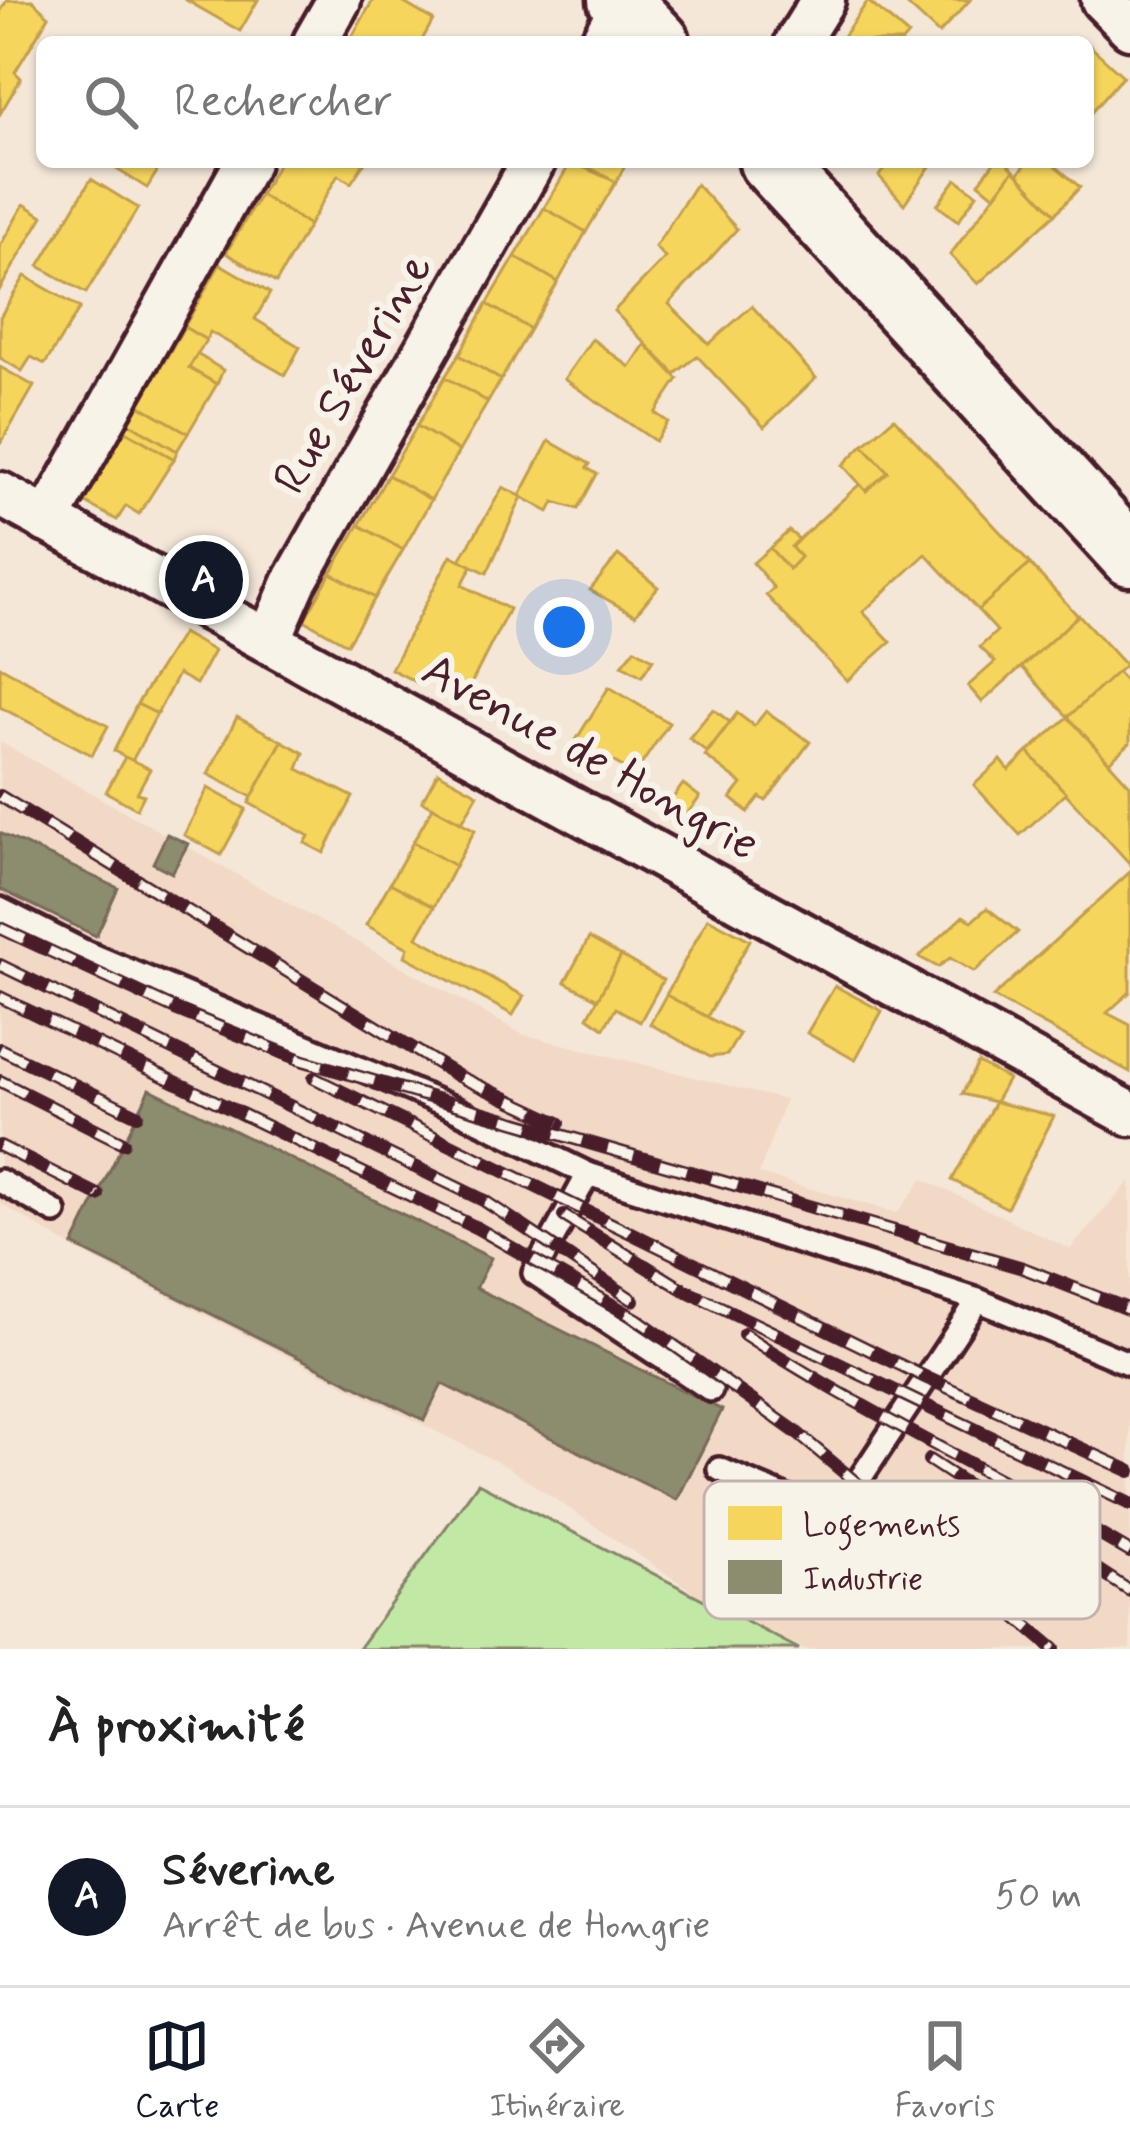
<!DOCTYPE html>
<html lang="fr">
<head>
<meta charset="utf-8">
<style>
	:root { --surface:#fff; --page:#f6f6f6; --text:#222; --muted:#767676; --line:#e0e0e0; --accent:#111827 }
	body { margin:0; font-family:Mynerve,sans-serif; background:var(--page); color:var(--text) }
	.you { position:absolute; left:564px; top:627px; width:42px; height:42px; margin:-30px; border:9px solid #fff; border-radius:50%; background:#1a73e8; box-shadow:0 0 0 18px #1a73e833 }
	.badge { display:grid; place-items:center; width:78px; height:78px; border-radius:50%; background:var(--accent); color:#fff; font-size:39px; font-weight:700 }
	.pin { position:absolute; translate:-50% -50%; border:6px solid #fff; box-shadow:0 3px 12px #0006 }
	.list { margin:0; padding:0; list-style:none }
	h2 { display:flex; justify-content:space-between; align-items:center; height:156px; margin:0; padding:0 48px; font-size:51px }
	h2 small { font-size:39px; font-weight:400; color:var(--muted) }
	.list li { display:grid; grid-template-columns:78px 1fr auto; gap:36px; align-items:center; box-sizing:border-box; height:180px; padding:0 48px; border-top:3px solid var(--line) }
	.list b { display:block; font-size:45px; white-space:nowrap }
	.list p { margin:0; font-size:39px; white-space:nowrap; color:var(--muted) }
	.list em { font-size:39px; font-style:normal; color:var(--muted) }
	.icon { flex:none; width:66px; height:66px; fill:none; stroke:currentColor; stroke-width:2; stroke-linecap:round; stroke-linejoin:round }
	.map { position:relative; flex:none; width:1130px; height:1649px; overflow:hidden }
	.search { position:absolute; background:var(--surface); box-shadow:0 3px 9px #0004; left:36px; right:36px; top:36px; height:132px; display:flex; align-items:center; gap:30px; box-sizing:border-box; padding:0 42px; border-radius:18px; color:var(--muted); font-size:45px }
	.sheet { height:336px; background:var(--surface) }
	nav { display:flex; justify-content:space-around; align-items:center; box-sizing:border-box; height:168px; border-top:3px solid var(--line); background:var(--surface); font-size:33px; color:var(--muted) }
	nav a { display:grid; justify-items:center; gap:6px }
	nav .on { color:var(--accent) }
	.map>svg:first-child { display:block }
	.built { fill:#f1d9c5 }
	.green { fill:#c1e9a5; stroke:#868468; stroke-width:3 }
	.homes { fill:#f6d55c; stroke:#c29e4d; stroke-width:3 }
	.industry { fill:#8c8c6e; stroke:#786b5a; stroke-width:3 }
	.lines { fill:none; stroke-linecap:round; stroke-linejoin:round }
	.lane-casing { stroke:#4a1f2b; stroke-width:30 }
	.street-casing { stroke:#4a1f2b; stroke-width:51 }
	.secondary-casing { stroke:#4a1f2b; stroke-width:69 }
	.lane { stroke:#f7f3e8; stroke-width:21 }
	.street { stroke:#f7f3e8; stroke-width:42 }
	.secondary { stroke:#f7f3e8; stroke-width:60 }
	.rail-casing { stroke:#4a1f2b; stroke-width:14 }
	.rail { stroke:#f7f3e8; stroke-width:9; stroke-dasharray:27; stroke-linecap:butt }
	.labels { text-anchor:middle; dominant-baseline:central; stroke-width:12; stroke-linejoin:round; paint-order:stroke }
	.street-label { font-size:48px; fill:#4a1f2b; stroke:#f7f3e8 }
	.key { fill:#f7f3e8; stroke:#c3b3af; stroke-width:3 }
	.key-label { font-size:33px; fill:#4a1f2b }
</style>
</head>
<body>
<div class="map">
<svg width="1130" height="1649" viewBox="0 0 1130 1649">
	<rect width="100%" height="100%" fill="#f4e7d8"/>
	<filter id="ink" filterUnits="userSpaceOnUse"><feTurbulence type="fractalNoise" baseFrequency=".00833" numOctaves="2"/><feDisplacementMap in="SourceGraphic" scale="24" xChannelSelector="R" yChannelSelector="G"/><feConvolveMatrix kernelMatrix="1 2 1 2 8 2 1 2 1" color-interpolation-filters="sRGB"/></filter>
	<g filter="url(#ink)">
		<!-- built -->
		<path class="built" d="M 0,742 L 522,1034 L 785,1100 L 759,1174 L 897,1213 L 923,1179 L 1070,1249 L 1130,1181 L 1130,1649 L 804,1649 L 714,1606 L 509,1468 L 76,1250 L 0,1203 Z"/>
		<!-- green -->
		<path class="green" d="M 478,1483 L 799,1649 L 358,1649 Z"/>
		<!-- homes -->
		<g class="homes">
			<path d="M 7,0 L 32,0 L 49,16 L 15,72 L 21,78 L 0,114 L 0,12 Z"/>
			<path d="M 186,0 L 258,0 L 240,31 Z"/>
			<path d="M 373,0 L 399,0 L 433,20 L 421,42 L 349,42 Z"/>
			<path d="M 902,0 L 970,0 L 939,34 Z"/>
			<path d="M 868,1 L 908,35 L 902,42 L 839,42 Z"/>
			<path d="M 1088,44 L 1123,76 L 1088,116 Z"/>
			<path d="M 105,162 L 163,162 L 147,188 Z"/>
			<path d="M 279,162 L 365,162 L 351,183 L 338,175 L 309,225 L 260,195 Z"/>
			<path d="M 571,162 L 616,182 L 586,232 L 544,208 Z"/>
			<path d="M 579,162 L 627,162 L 616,182 Z"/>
			<path d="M 889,162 L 933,162 L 904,204 L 879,176 Z"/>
			<path d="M 994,162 L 1006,162 L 1014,170 L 995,196 L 979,183 Z"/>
			<path d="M 1028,162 L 1051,162 L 1080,187 L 1055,214 L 1018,174 Z"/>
			<path d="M 1014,170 L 1055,214 L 978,284 L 950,255 Z"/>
			<path d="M 91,179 L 138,208 L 86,293 L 39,266 Z"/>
			<path d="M 956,179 L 977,194 L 958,221 L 937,205 Z"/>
			<path d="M 696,184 L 737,229 L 669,304 L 709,344 L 752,306 L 816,378 L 764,427 L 697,356 L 675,374 L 614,311 L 665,258 L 655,247 Z"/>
			<path d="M 260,195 L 309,225 L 276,283 L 226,253 Z"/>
			<path d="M 24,204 L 43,216 L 0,289 L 0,246 Z"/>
			<path d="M 544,208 L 586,232 L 558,282 L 515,257 Z"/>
			<path d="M 515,257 L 558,282 L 530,329 L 487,304 Z"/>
			<path d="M 220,264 L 270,293 L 255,319 L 300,347 L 285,375 L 210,332 L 206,340 L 184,327 Z"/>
			<path d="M 25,276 L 80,308 L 45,364 L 31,357 L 22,371 L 0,358 L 0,317 Z"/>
			<path d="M 487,304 L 530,329 L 501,380 L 459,355 Z"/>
			<path d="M 184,327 L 206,340 L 189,368 L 217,384 L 188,433 L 139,405 Z"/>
			<path d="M 592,339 L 630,367 L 645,344 L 678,379 L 655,413 L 668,422 L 655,441 L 564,379 Z"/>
			<path d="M 197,354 L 223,370 L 217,384 L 189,368 Z"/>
			<path d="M 459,355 L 501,380 L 488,402 L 445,377 Z"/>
			<path d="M 0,367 L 34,386 L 1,443 L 0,443 Z"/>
			<path d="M 445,377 L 488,402 L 459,451 L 417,426 Z"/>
			<path d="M 139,405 L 188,433 L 177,451 L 129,423 Z"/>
			<path d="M 894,418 L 1030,564 L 978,610 L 926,554 L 863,612 L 891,642 L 847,681 L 766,595 L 774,588 L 753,563 L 770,548 L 789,569 L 800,557 L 791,547 L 799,539 L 860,484 L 866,491 L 888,472 L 863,445 Z"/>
			<path d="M 129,423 L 177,451 L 174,459 L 124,430 Z"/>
			<path d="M 417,426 L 459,451 L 431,500 L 388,475 Z"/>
			<path d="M 124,430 L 174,459 L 139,514 L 126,506 L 117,520 L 84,502 Z"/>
			<path d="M 549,441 L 590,464 L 587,468 L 597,474 L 578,509 L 554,502 L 549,512 L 520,496 Z"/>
			<path d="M 863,445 L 888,472 L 866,491 L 843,465 Z"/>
			<path d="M 388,475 L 431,500 L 403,550 L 359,525 Z"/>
			<path d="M 503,487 L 522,497 L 487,573 L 460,560 Z"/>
			<path d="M 359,525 L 403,550 L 375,598 L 331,573 Z"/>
			<path d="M 789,531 L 799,539 L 791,547 L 800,557 L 789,569 L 770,548 Z"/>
			<path d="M 451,555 L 472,566 L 462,585 L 509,609 L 469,688 L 427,666 L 418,683 L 391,669 Z"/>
			<path d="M 618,555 L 658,587 L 635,615 L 590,590 Z"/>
			<path d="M 1030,564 L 1078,616 L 982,702 L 968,686 L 995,662 L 980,647 L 997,631 L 978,610 Z"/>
			<path d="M 331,573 L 375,598 L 347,644 L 304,620 Z"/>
			<path d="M 1079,615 L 1125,665 L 1068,717 L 1022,667 Z"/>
			<path d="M 182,633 L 214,651 L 196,684 L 178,674 L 157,714 L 137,704 Z"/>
			<path d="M 635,649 L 653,659 L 642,676 L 622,665 Z"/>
			<path d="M 0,666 L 108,726 L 92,755 L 0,707 Z"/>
			<path d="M 1117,672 L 1130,686 L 1130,743 L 1109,762 L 1068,717 Z"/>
			<path d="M 609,687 L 669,723 L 635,774 L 576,740 Z"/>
			<path d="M 137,704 L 157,714 L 132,761 L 114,751 Z"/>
			<path d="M 713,709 L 730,722 L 707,752 L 689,738 Z"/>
			<path d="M 766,711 L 810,742 L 766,801 L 760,797 L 748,812 L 731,798 L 742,784 L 705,756 L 737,713 L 754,726 Z"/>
			<path d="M 237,717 L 282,741 L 252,797 L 208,774 Z"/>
			<path d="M 1068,717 L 1130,785 L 1130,864 L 1028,752 Z"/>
			<path d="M 282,741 L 304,753 L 298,769 L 353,797 L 324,853 L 305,843 L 309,836 L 249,803 Z"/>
			<path d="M 1028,752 L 1066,793 L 1020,835 L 974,785 L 1001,760 L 1009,770 Z"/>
			<path d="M 125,757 L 150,769 L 137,793 L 144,795 L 137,809 L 106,792 Z"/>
			<path d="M 438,772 L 478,794 L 462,822 L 422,801 Z"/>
			<path d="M 683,784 L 700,797 L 679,825 L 660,815 Z"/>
			<path d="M 208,788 L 246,809 L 221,855 L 184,835 Z"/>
			<path d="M 433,807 L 475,830 L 455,866 L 413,842 Z"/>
			<path d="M 413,842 L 455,866 L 434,907 L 390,883 Z"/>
			<path d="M 1130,872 L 1130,992 L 1107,1013 L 1130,1025 L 1130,1072 L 993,997 Z"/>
			<path d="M 390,883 L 434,907 L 417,937 L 524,996 L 513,1015 L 405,956 L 408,948 L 366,925 Z"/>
			<path d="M 987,908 L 1018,932 L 974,972 L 950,958 L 938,967 L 919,957 L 963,916 L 972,921 Z"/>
			<path d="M 708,918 L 750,940 L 707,1017 L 666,995 Z"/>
			<path d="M 589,938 L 621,956 L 598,999 L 565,982 Z"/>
			<path d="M 621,956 L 663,980 L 640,1022 L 616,1008 L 604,1028 L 588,1017 Z"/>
			<path d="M 835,986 L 882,1011 L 855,1060 L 807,1033 Z"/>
			<path d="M 666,995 L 739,1034 L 727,1055 L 710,1057 L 650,1024 Z"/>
			<path d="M 978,1063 L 1008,1079 L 995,1102 L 962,1094 Z"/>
			<path d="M 995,1102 L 1054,1116 L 1007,1208 L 952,1180 Z"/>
		</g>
		<!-- industry -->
		<g class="industry">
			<path d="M 0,833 L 118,888 L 96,936 L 0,889 Z"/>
			<path d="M 167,834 L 188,844 L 172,873 L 153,863 Z"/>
			<path d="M 150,1089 L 491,1258 L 476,1288 L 722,1410 L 677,1500 L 442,1384 L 424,1420 L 73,1245 Z"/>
		</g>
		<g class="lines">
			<defs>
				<g id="lane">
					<path d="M 0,909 L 83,951 L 451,1107 L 588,1174 L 978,1300 L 1130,1364"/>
					<path d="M 588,1174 L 534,1273 L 711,1390"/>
					<path d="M 0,1181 L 55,1212"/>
					<path d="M 719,1469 L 834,1518 L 978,1300"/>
				</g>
				<g id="street">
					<path d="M 1103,0 L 1130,27"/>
					<path d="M 315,42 L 339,0"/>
					<path d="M 602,42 L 623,4"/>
					<path d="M 797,42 L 823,0"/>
					<path d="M 0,494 L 1130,1114"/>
					<path d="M 47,521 L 247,162"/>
					<path d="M 269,640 L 294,583 L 533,162"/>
				</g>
				<g id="secondary">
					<path d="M 619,0 L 659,42"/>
					<path d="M 770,162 L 1130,555"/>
				</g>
			</defs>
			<!-- lane casing -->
			<use href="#lane" class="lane-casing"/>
			<!-- street casing -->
			<use href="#street" class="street-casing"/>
			<!-- secondary casing -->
			<use href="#secondary" class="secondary-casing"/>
			<!-- lane -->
			<use href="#lane" class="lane"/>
			<!-- street -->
			<use href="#street" class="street"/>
			<!-- secondary -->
			<use href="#secondary" class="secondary"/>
			<defs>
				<g id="rail">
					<path d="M 0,796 L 458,1076 L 559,1123"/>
					<path d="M 0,928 L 175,1009 L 301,1060 L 1023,1268 L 1130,1310"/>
					<path d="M 0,965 L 483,1200 L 633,1300"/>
					<path d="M 0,997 L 477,1228 L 637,1319 L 796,1432 L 1054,1649"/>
					<path d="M 0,1049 L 137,1115"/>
					<path d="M 314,1078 L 927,1378 L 1130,1471"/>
					<path d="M 0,1081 L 123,1143"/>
					<path d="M 0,1146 L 98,1195"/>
					<path d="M 564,1216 L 681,1288 L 1130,1504"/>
					<path d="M 744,1334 C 868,1416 1002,1476 1130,1552"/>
					<path d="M 929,1460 L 1130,1591"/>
				</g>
			</defs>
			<!-- rail casing -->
			<use href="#rail" class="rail-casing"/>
			<!-- rail -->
			<use href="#rail" class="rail"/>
		</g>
	</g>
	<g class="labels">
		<!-- street labels -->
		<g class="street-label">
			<text transform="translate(354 374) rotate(-60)">Rue Séverine</text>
			<text transform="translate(590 758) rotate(29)">Avenue de Hongrie</text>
		</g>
	</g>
	<!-- legend -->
	<rect x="704" y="1481" width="396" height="138" rx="18" class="key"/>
	<rect x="728" y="1506" width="54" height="34" fill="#f6d55c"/>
	<rect x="728" y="1560" width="54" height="34" fill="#8c8c6e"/>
	<g class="key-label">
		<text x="803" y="1535">Logements</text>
		<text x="803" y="1589">Industrie</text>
	</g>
</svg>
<div class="you"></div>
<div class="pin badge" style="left:204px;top:580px">A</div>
<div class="search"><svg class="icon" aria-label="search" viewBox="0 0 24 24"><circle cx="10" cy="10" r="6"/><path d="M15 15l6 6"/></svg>Rechercher</div>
</div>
<section class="sheet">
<h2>À proximité<small></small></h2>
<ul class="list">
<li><span class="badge">A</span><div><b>Séverine</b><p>Arrêt de bus · Avenue de Hongrie</p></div><em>50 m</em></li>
</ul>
</section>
<nav>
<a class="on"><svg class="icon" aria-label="map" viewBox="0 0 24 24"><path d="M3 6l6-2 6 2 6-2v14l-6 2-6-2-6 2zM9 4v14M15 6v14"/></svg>Carte</a>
<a><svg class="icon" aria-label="directions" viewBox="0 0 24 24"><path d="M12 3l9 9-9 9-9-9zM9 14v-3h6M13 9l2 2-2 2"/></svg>Itinéraire</a>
<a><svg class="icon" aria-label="saved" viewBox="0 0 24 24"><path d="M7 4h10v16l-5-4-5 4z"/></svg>Favoris</a>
</nav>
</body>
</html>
